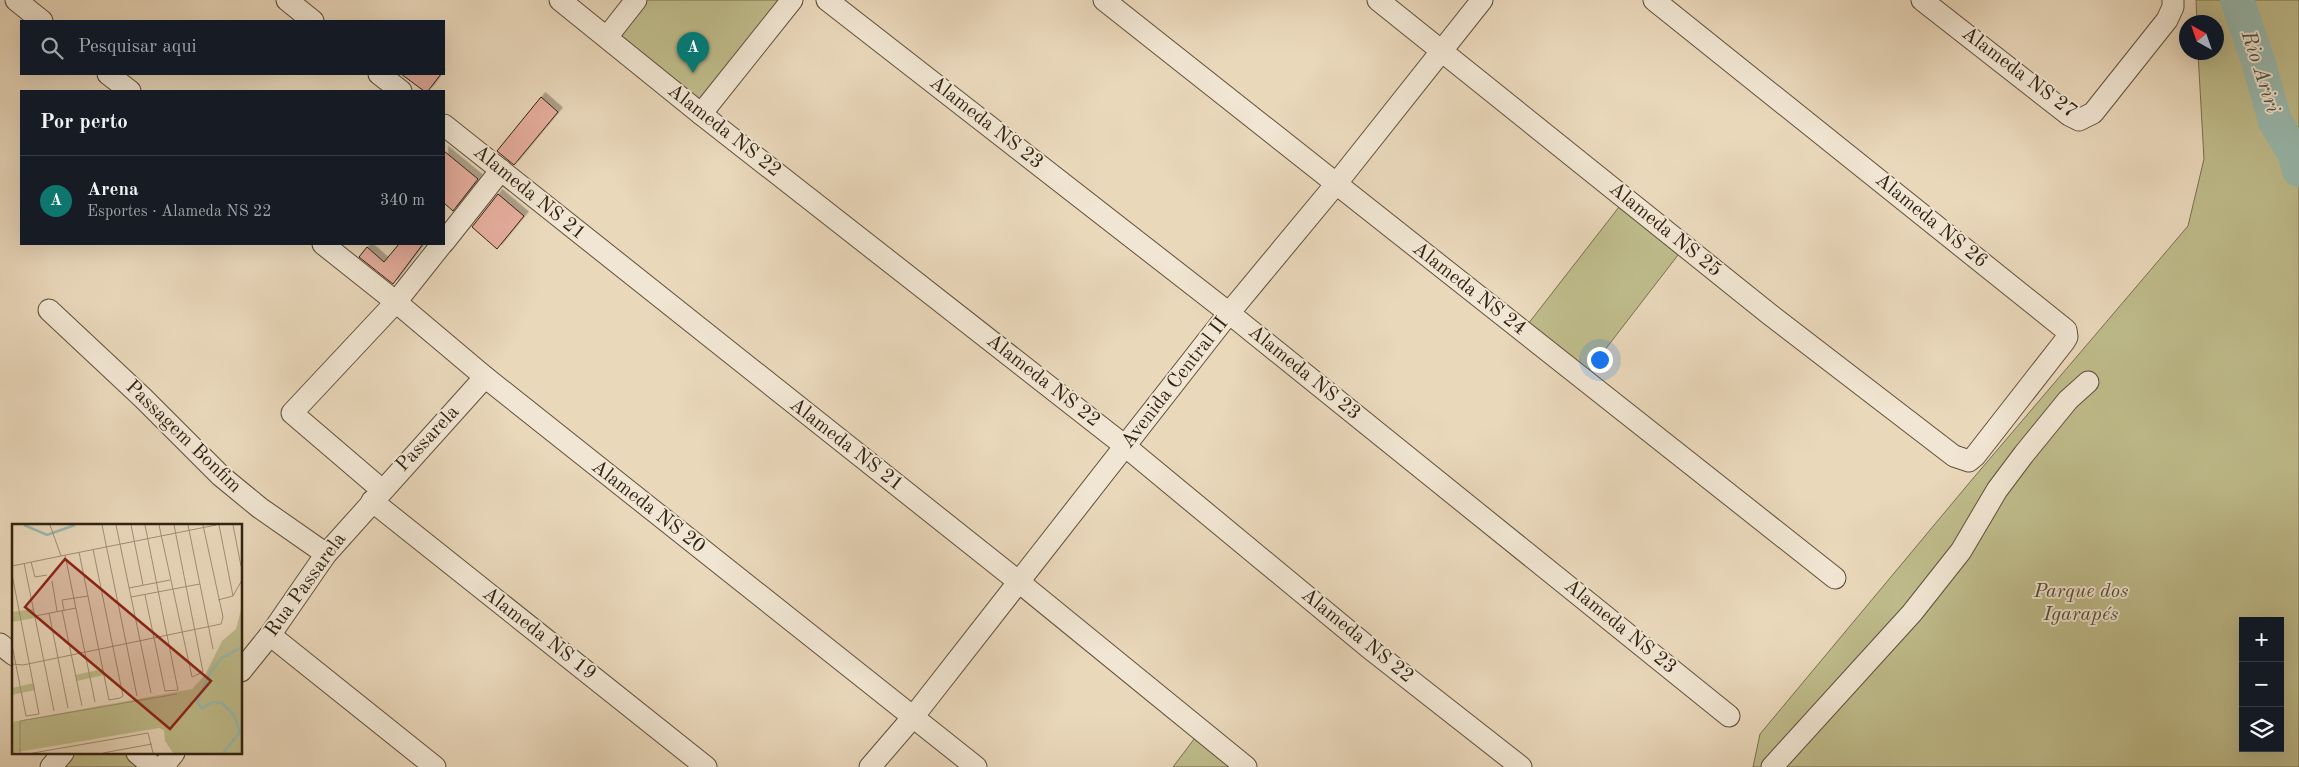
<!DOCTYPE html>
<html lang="pt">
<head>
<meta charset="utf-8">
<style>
	:root { --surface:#171b24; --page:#242831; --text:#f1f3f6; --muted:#9ea1a6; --line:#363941; --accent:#0f766e }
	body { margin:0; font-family:"Old Standard TT",serif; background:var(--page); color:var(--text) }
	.controls { position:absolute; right:15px; bottom:15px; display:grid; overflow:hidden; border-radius:0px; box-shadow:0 5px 20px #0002 }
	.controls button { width:45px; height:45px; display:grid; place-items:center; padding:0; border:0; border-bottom:1px solid var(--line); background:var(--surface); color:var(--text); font:25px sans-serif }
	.compass { position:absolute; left:2179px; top:15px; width:45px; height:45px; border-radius:50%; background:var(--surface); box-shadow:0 5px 20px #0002; rotate:320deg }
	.you { position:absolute; left:1599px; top:359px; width:18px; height:18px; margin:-12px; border:4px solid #fff; border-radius:50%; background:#1a73e8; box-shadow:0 0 0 8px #1a73e833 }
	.badge { display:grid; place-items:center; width:32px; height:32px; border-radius:50%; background:var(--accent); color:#fff; font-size:16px; font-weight:700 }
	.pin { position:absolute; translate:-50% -41px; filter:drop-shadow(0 1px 2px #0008) }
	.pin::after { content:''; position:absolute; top:26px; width:18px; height:15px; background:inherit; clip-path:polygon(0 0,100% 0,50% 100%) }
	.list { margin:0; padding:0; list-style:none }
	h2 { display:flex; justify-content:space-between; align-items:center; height:65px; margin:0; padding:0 20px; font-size:21px }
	h2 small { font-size:16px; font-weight:400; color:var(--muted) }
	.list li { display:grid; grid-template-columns:32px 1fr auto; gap:15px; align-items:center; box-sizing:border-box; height:90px; padding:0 20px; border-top:1px solid var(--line) }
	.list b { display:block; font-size:19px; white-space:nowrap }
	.list p { margin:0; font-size:16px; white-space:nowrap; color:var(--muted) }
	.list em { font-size:16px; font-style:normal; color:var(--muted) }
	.icon { flex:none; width:28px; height:28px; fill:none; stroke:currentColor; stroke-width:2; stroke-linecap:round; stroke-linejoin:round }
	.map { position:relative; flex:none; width:2299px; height:767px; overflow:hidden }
	.search { position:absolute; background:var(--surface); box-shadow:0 5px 20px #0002; left:20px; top:20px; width:425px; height:55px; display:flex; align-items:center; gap:12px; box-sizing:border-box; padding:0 18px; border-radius:0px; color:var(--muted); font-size:19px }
	.panel { position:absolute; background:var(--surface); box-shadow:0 5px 20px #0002; left:20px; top:90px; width:425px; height:155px; border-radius:0px }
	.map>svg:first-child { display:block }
	.green { fill:#bfbc8b; stroke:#78704e; fill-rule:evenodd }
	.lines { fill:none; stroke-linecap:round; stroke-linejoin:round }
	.river { stroke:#98baaf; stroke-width:34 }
	.building { fill:#e6ad9d; stroke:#322312; filter:url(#shadow) }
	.minor-casing { stroke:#60503c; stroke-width:23 }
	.minor { stroke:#f1e6d3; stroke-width:21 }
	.labels { text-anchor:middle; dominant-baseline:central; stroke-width:4; stroke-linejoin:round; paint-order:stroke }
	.street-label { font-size:20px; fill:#322312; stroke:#f1e6d3 }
	.park-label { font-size:20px; font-style:italic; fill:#554930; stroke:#f1e6d3 }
	.water-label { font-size:21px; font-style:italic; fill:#515041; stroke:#f1e6d3 }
	.inset-river { fill:none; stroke:#98baaf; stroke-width:2.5 }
	.inset-road { fill:none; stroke:#a09077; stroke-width:1 }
	.view { fill:#8f2418; fill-opacity:0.15; stroke:#8f2418; stroke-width:2.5 }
	.inset-edge { fill:none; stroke:#322312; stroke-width:2.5 }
</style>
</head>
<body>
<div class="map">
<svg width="2299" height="767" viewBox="0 0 2299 767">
	<defs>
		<filter id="shadow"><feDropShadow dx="4.5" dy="-4.5" stdDeviation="0" flood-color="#0004"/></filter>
	</defs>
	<rect width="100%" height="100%" fill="#ead8bb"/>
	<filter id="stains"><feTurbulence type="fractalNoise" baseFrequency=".004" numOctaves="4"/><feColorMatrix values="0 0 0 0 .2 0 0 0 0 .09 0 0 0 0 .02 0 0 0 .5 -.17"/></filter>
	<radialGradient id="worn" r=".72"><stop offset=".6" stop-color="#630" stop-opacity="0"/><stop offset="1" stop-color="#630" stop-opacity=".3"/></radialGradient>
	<!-- green -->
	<g class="green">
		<path d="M 633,0 L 788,0 L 703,111 L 605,35 Z"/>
		<path d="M 2196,0 L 2299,0 L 2299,767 L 1753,767 L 1760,734 L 1970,482 L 2188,226 L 2204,159 L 2198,53 L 2216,52 L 2216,22 L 2197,22 ZM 2243,621 L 2280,621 L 2280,748 L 2243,748 Z"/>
		<path d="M 1626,198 L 1685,246 L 1587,373 L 1528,324 Z"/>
		<path d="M 1204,726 L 1254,767 L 1173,767 Z"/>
		<path d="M 69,753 L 136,753 L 154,767 L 58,767 Z"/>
	</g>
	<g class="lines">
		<!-- river -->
		<path class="river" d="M 2237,0 L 2258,61 L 2275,121 L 2294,153 L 2299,170"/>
	</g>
	<!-- building -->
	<g class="building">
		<path d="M 401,74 L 441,74 L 428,91 L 424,91 Z"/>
		<path d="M 541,97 L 558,112 L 514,165 L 497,151 Z"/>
		<path d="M 444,151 L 478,179 L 453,211 L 444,203 Z"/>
		<path d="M 498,194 L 524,216 L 497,249 L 472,227 Z"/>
		<path d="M 399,244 L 423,244 L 393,284 L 359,257 L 367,247 L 384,262 Z"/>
	</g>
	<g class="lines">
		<defs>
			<g id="minor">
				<path d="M 16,0 L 42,21"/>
				<path d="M 287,0 L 313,21"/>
				<path d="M 560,0 L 701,114 L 1125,446 L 1368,647 L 1521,767"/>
				<path d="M 827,0 L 1229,313 L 1729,716"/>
				<path d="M 1104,0 L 1835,578"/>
				<path d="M 1378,0 L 1768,313 L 1954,456 L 1969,461 L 1975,456 L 2064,342 L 2067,337 L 2066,330 L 1654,0"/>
				<path d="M 1922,0 L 2069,115 L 2079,120 L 2093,113 L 2167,20 L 2173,7 L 2173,0"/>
				<path d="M 607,37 L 636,0"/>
				<path d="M 108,74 L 130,91"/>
				<path d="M 379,74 L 401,91"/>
				<path d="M 701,114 L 792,0"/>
				<path d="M 444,125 L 1019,582 L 1246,767"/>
				<path d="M 444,242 L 501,170"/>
				<path d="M 323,244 L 396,302 L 485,377 L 976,767"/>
				<path d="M 49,310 L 143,398 L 221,476 L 260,508 L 326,554"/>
				<path d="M 382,490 L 292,413 L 396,302 L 442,244"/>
				<path d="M 372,501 L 706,767"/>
				<path d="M 270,635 L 435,767"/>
				<path d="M 0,644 L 14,655"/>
				<path d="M 241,671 L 270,635 L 326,554 L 485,377"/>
				<path d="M 137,753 L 154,767"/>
				<path d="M 51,767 L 63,753"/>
				<path d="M 163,767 L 174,753"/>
				<path d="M 870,767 L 913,717 L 1229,313 L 1336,184 L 1482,0"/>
				<path d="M 1772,767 L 1912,613 L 1961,551 L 1997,490 L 2024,454 L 2068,400 L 2088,382"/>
			</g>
		</defs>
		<!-- minor casing -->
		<use href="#minor" class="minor-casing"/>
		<!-- minor -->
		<use href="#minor" class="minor"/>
	</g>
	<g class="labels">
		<!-- street labels -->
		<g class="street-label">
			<text transform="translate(2019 73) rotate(37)">Alameda NS 27</text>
			<text transform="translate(986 123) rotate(38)">Alameda NS 23</text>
			<text transform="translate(724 131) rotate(38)">Alameda NS 22</text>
			<text transform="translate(529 193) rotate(39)">Alameda NS 21</text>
			<text transform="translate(1931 221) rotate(39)">Alameda NS 26</text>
			<text transform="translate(1665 230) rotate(39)">Alameda NS 25</text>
			<text transform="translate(1469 289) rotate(38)">Alameda NS 24</text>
			<text transform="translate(1304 373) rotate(39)">Alameda NS 23</text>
			<text transform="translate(1043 381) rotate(38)">Alameda NS 22</text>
			<text transform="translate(1175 383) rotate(-52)">Avenida Central II</text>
			<text transform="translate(183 437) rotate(44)">Passagem Bonfim</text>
			<text transform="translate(428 439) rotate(-47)">Passarela</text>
			<text transform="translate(846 445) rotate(38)">Alameda NS 21</text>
			<text transform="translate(648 507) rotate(38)">Alameda NS 20</text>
			<text transform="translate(306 585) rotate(-54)">Rua Passarela</text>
			<text transform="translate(1620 627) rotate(39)">Alameda NS 23</text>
			<text transform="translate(539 634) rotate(38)">Alameda NS 19</text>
			<text transform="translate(1357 636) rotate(39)">Alameda NS 22</text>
		</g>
		<!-- park labels -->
		<g class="park-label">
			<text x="2081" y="592">Parque dos<tspan x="2081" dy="23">Igarapés</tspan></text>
		</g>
		<!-- water labels -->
		<g class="water-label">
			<text transform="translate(2260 72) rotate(72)">Rio Ariri</text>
		</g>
	</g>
	<!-- overview -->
	<g transform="translate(12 524)">
		<rect width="230" height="230" fill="#ead8bb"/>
		<path d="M 230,82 L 230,229 L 161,229 L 153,217 L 152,206 L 147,204 L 0,229 L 0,198 L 180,165 L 193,151 L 210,117 L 224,105 ZM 21,85 L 23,94 L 0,98 L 0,88 ZM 91,145 L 92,151 L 65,157 L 63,151 ZM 22,159 L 23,166 L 0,171 L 0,164 Z" fill="#bfbc8b"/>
		<path class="inset-river" d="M 12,1 L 35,11 L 63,1M 211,229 L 228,208 L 222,191 L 210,179 L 201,178 L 190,184 L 185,178 L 199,147 L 210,134 L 230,123"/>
		<path class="inset-road" d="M 90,1 L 125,172M 104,1 L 139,169M 119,1 L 131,61M 147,1 L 180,153 L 191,148 L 162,1M 176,1 L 201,125M 207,1 L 221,72M 221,1 L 229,42M 67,28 L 97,176 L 108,174 L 111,172 L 81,25M 53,31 L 83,178M 49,32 L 204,1M 19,38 L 23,53 L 35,51M 12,39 L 42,187M 0,42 L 49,32 L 38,1M 0,50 L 27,190 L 14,192 L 0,121M 40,57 L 45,87M 117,64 L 158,56M 133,71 L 153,167 L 166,166 L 133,1M 119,73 L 188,60M 206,76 L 221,72 L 230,56M 50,86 L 70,182M 52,86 L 50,76 L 76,72M 37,89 L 56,184M 23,92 L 64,84M 0,140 L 11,141 L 209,100 L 211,93 L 191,1M 8,229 L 8,197 L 165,170M 21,229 L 136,209 L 141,229M 91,229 L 140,220"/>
		<path class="view" d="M 53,35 L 199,157 L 158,205 L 13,83 Z"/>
		<rect width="230" height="230" class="inset-edge"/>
	</g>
	<rect width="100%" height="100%" filter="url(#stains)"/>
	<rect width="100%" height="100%" fill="url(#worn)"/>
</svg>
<div class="controls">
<button>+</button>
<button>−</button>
<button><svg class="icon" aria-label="layers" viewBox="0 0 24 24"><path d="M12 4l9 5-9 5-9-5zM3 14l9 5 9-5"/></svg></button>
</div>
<svg class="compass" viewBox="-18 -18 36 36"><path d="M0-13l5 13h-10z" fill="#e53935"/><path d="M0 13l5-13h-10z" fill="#9ea1a6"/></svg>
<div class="you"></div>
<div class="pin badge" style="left:693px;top:73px">A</div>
<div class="search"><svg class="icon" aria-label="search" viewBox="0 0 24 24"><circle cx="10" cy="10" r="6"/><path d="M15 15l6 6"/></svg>Pesquisar aqui</div>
<section class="panel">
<h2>Por perto<small></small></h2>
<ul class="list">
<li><span class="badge">A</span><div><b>Arena</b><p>Esportes · Alameda NS 22</p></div><em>340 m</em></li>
</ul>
</section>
</div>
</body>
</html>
